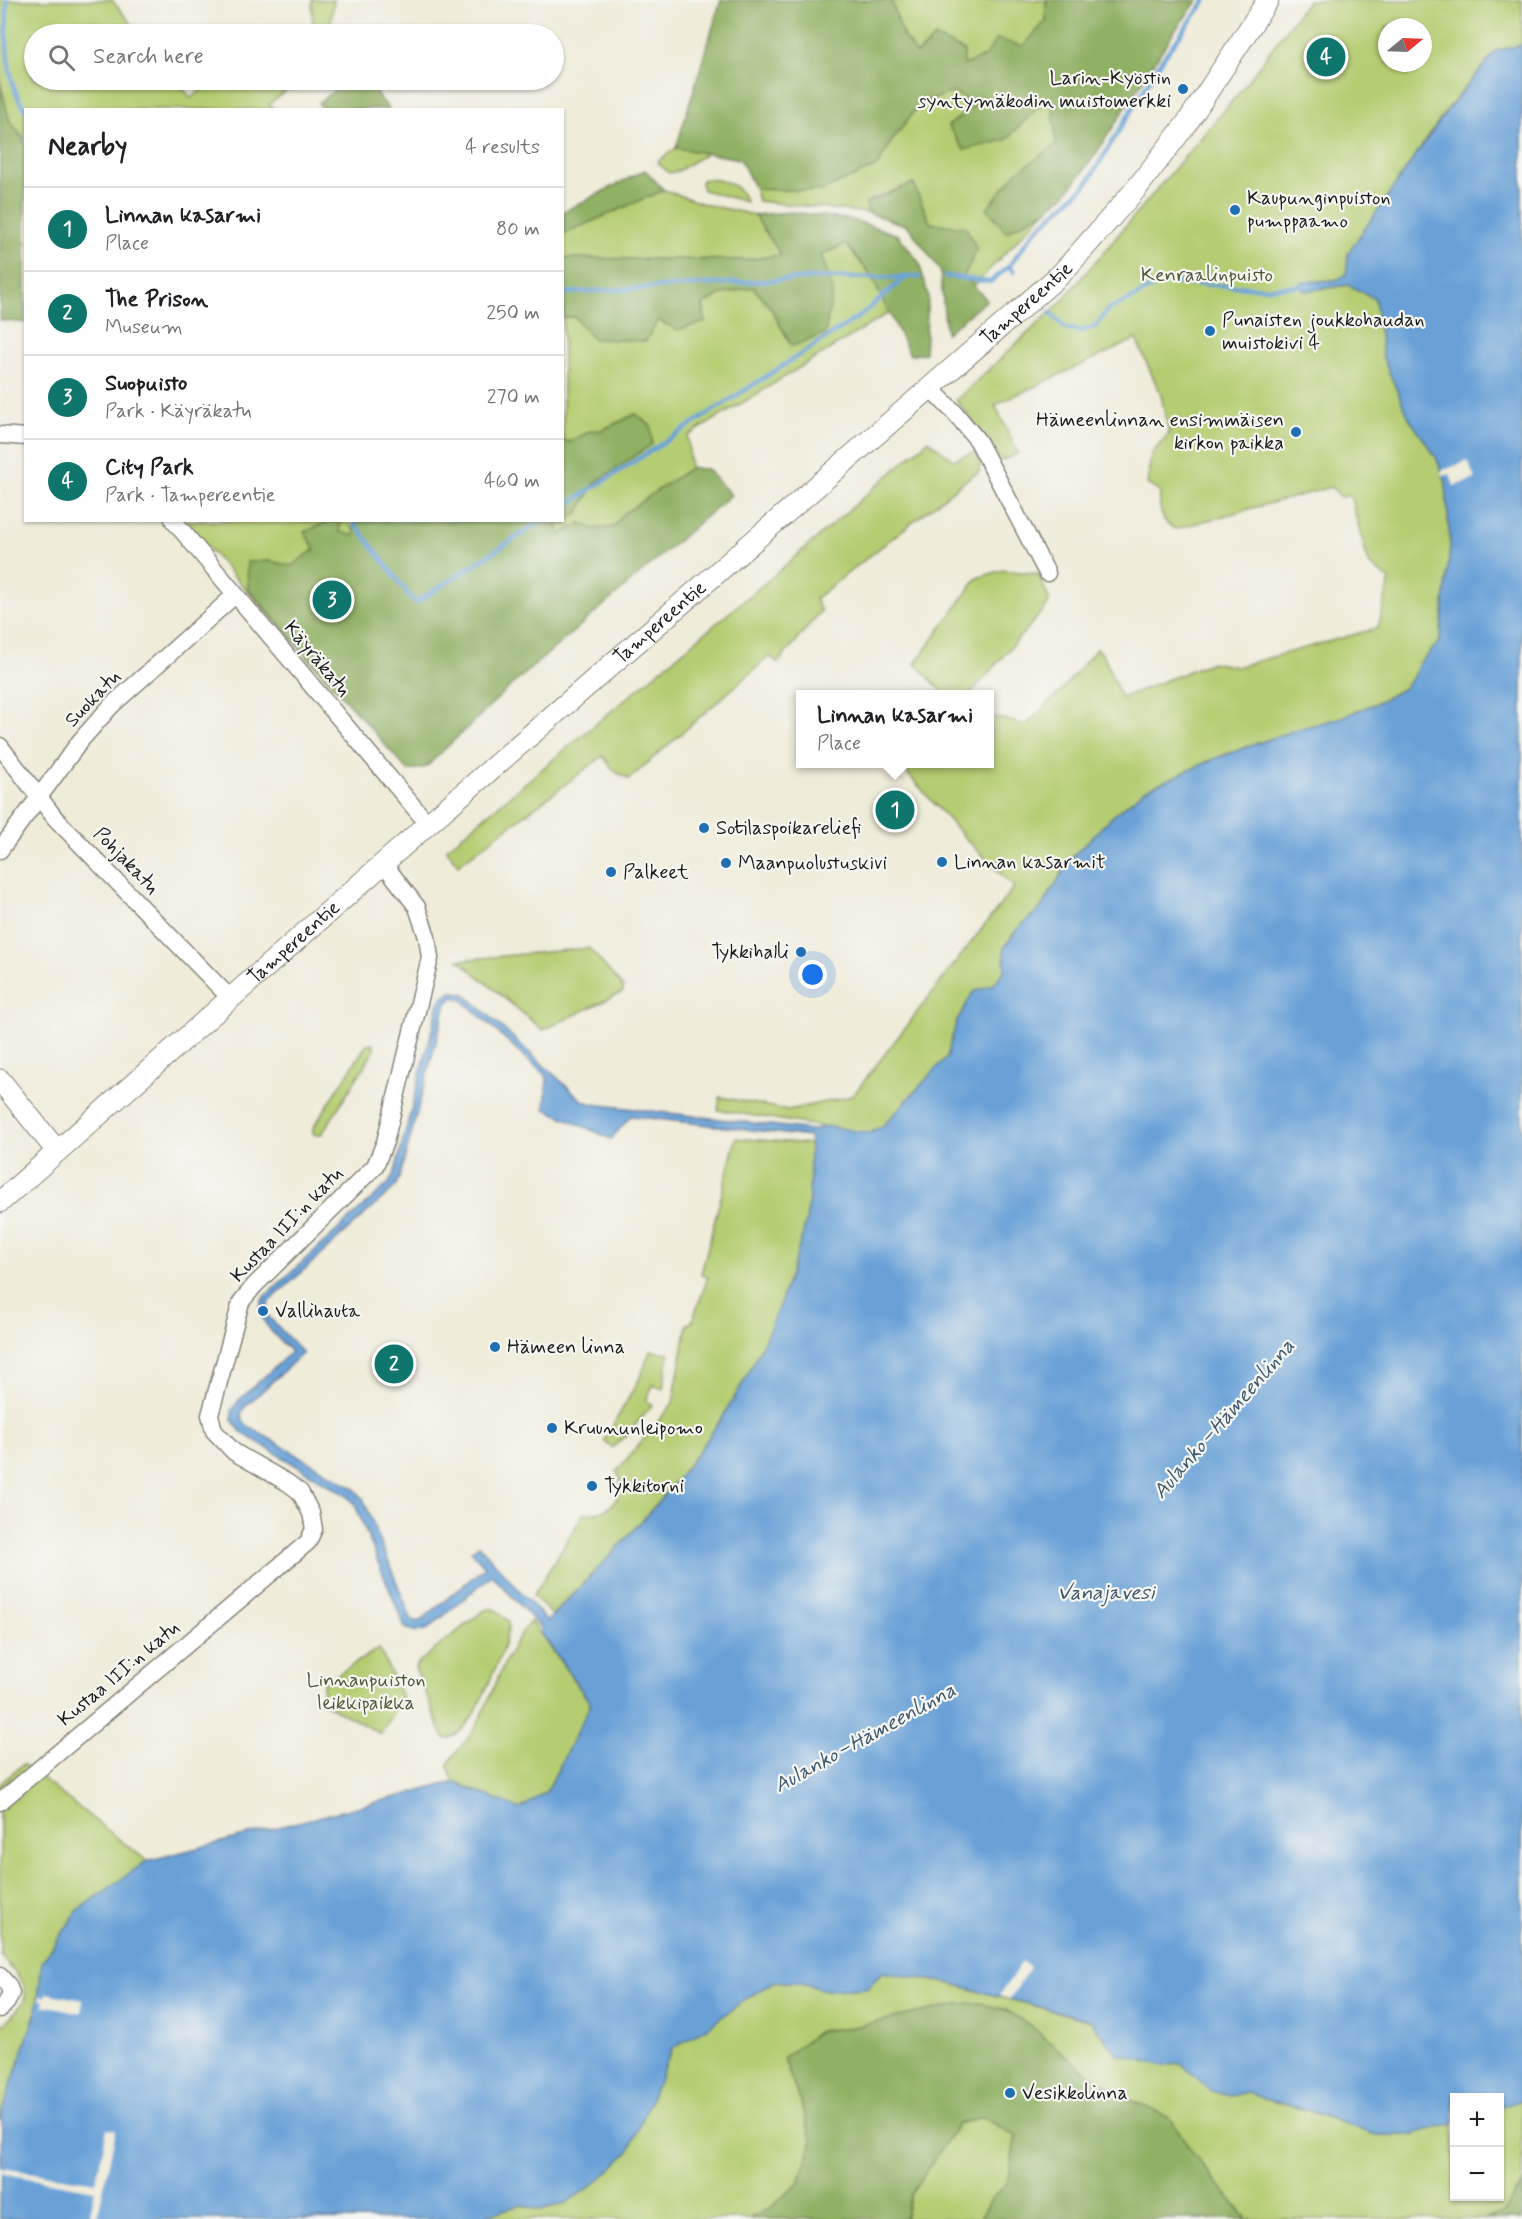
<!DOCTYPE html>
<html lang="en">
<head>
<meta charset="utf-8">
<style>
	:root { --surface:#fff; --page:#f6f6f6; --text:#202124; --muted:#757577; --line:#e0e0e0; --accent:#0f766e }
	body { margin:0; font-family:Mynerve,sans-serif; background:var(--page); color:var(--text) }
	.controls { position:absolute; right:18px; bottom:18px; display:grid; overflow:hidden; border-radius:0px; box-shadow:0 2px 4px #0004 }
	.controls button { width:54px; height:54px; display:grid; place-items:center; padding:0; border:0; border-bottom:2px solid var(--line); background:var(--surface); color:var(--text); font:30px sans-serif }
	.compass { position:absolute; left:1378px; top:18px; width:54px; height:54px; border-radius:50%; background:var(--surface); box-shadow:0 2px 4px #0004; rotate:71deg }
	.you { position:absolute; left:813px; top:975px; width:21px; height:21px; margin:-15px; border:4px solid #fff; border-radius:50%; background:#1a73e8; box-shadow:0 0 0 9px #1a73e833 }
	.badge { display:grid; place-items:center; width:39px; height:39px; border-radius:50%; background:var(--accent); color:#fff; font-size:20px; font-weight:700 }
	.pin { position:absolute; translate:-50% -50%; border:3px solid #fff; box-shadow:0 2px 6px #0006 }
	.popup { position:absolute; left:796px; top:690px; width:198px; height:78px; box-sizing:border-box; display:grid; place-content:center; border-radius:0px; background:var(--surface); filter:drop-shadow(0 2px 4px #0005); font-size:20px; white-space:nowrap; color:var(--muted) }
	.popup b { font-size:22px; color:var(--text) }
	.popup::after { content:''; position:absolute; left:50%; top:100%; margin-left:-12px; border:12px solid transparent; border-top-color:var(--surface) }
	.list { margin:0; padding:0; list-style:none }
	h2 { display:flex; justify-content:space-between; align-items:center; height:78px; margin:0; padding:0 24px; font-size:26px }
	h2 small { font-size:20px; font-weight:400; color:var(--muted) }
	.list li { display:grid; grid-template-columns:39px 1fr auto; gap:18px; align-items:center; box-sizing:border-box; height:84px; padding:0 24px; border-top:2px solid var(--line) }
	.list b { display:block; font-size:22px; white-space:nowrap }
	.list p { margin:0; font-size:20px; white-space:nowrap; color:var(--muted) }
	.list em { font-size:20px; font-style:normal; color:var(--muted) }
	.icon { flex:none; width:33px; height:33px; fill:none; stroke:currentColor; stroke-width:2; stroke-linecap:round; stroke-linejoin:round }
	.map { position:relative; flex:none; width:1522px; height:2219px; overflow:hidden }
	.search { position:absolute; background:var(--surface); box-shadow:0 2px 4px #0004; left:24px; top:24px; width:540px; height:66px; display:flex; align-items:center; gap:15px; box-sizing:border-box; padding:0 21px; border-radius:33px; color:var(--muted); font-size:22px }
	.panel { position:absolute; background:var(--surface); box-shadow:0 2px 4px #0004; left:24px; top:108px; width:540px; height:414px; border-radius:0px }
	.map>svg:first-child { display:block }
	.green { fill:#b5cd72; stroke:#687447; stroke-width:1.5; fill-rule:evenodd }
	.forest { fill:#90b064; stroke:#566640; stroke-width:1.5 }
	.water { fill:#69a1d7; stroke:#425e7a; stroke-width:1.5; fill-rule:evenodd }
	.pier { fill:#f0ecda }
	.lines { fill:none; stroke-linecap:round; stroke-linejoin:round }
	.stream { stroke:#69a1d7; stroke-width:4.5 }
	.minor-casing { stroke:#86847b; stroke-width:19 }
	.major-casing { stroke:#86847b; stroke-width:23 }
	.minor { stroke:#fff; stroke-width:16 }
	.major { stroke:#fff; stroke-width:21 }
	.poi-dot { fill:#1f6fb2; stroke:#f6f6f2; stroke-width:2 }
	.labels { text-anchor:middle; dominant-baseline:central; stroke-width:4.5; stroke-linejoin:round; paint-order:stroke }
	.poi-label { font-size:20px; fill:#1c1c1c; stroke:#f6f6f2; text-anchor:start }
	.park-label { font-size:20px; fill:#525a3a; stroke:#f6f6f2 }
	.street-label { font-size:20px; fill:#1c1c1c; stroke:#f6f6f2 }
	.water-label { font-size:21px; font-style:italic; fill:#3f5870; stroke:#f6f6f2 }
</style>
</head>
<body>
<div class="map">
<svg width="1522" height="2219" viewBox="0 0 1522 2219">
	<rect width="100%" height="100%" fill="#f6f6f2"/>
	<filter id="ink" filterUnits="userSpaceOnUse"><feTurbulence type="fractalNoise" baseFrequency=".0167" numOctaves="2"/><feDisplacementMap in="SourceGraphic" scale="12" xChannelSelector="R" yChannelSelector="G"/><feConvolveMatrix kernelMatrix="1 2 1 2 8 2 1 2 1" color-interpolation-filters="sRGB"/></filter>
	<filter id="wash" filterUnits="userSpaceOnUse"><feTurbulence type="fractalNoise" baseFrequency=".008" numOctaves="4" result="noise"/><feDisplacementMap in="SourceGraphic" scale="24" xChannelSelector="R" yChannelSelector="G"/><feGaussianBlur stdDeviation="1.35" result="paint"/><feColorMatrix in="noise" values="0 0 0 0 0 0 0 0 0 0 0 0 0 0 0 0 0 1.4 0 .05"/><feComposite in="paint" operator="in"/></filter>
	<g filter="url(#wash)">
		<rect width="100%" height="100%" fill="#f0ecda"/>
		<!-- green -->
		<g class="green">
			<path d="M 0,0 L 112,0 L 140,34 L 34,34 L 34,80 L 176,80 L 191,98 L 215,80 L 300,80 L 269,104 L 274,109 L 26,110 L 25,141 L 9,120 L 0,82 Z"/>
			<path d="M 312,0 L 334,0 L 329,34 L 313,34 Z"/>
			<path d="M 891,0 L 1046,0 L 1046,21 L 1023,46 L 963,65 L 917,55 L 903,36 Z"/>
			<path d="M 1308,0 L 1522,0 L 1522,45 L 1496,51 L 1448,108 L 1348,253 L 1347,275 L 1336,280 L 1303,282 L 1304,291 L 1348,285 L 1375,298 L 1383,358 L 1409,418 L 1436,457 L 1446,483 L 1450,548 L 1440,641 L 1419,664 L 1412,679 L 1403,689 L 1379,702 L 1340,718 L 1295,730 L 1213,759 L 1145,790 L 1113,816 L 1072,857 L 1040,909 L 1017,929 L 1004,948 L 1005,970 L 952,1037 L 950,1052 L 947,1057 L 883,1126 L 870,1133 L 863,1133 L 718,1110 L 720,1097 L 788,1110 L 848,1097 L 854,1094 L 1014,887 L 964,837 L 899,764 L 990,764 L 990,716 L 1026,725 L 1061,691 L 1097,648 L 1104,656 L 1121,698 L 1212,662 L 1236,667 L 1378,628 L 1390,580 L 1369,564 L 1350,495 L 1341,497 L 1331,487 L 1175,529 C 1160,522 1159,507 1160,492 L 1147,484 L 1151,455 L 1169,433 L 1161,395 L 1136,339 L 995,405 L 1018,453 L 1001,461 L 995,450 L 956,400 L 1059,304 L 1079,281 L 1239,93 ZM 1387,27 L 1423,27 L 1423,63 L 1387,63 Z"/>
			<path d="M 954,92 L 975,105 L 1006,140 L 1040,105 L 1053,101 L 1056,145 L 1017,173 L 1006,231 L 1045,211 L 974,286 L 964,276 L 977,250 L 930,223 L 913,183 L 866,202 L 868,213 L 758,201 L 755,189 L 822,191 L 877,166 L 891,142 L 920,103 Z"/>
			<path d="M 676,148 L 707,153 L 678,171 L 669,173 L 657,162 Z"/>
			<path d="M 707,179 C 725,180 740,184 746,202 L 703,190 L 701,183 L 702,180 Z"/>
			<path d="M 664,190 L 704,204 L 754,215 L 782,255 L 745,260 L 563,258 L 562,234 Z"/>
			<path d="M 846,244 L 870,274 L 889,313 L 688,436 L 690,468 L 622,515 L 614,527 L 594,529 L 581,523 L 561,534 L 556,526 L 578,513 L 595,483 L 652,443 L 636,414 L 602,430 L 590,431 L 570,442 L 563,440 L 563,317 L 705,322 L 703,305 L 719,295 L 753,287 L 770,307 L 792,346 L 833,289 L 821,255 Z"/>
			<path d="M 929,440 L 953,460 L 975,452 L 980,461 L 979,472 L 970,477 L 815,599 L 821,611 L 778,663 L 770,656 L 629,779 L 614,771 L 603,756 L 458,865 L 446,849 L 772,577 Z"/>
			<path d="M 184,521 L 347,521 L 414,611 L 333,686 Z"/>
			<path d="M 1003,570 L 1038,574 L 1049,598 L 1048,605 L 970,694 L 945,694 L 915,664 L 977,578 Z"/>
			<path d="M 589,948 L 623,987 L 623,992 L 543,1030 L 459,960 Z"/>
			<path d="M 367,1044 L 373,1044 L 375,1049 L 322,1134 L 316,1135 L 313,1133 L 313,1128 Z"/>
			<path d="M 736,1138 L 810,1144 C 809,1165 811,1187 808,1208 C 806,1230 797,1254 791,1274 C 745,1417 655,1511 552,1615 L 533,1596 L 584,1513 C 610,1517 627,1494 617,1471 L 673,1403 L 687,1324 L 692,1322 L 708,1277 L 701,1274 Z"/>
			<path d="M 650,1351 L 669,1353 L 663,1389 L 653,1385 L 646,1401 L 652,1405 L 626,1436 L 612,1448 L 604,1441 L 641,1376 Z"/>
			<path d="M 488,1609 L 494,1609 L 508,1621 C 512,1636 482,1699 474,1714 C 468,1723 458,1737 447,1739 L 443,1736 L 415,1668 L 418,1663 L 483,1611 Z"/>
			<path d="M 531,1621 L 591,1704 L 547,1791 L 520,1809 L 454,1782 L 448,1766 C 453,1751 468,1742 475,1728 C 494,1693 504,1652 531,1621 Z"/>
			<path d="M 379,1648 L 402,1697 L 381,1734 L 324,1703 L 323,1684 Z"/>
			<path d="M 23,1764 L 147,1861 L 78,1910 L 40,1983 L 37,2009 L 0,2120 L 0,2027 C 37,1993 31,1991 0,1955 L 0,1784 Z"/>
			<path d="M 883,1972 L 948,1983 L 1091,2021 L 1117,2054 L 1164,2066 L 1181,2063 C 1208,2084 1209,2101 1247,2092 L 1257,2097 L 1310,2111 L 1376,2135 L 1409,2135 L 1454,2123 L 1454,2196 L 1500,2196 L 1500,2107 L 1522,2100 L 1522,2184 L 1503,2212 L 1484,2219 L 1247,2219 L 1195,2156 L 1170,2118 L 1124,2097 L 1080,2068 L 1031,2026 L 1006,2010 L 979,2003 L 959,2004 L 854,2027 L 819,2031 L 783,2058 L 800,2100 L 812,2142 L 799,2183 L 770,2208 L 749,2219 L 483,2219 L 487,2215 L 520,2205 L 540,2210 L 566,2203 L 597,2182 L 629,2151 L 672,2049 L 711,2025 L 746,1999 L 773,1982 L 797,1982 L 826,1990 L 867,1988 Z"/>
			<path d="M 983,2117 L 1016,2136 L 1007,2184 L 992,2198 L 980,2219 L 905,2219 L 911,2194 L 958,2124 Z"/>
		</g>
		<!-- forest -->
		<g class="forest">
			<path d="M 721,0 L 891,0 L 903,36 L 917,54 L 935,37 L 964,51 L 964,65 L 986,56 L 996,39 L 1023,46 L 1046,21 L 1046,0 L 1198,0 L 1173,33 L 1094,157 L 1065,195 L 1045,211 L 1006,232 L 987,208 L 1017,172 L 1056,145 L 1053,101 L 1040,105 L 1006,140 L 964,150 L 948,126 L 975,105 L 954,92 L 920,103 L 891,142 L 877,166 L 822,191 L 755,189 L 740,159 L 676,148 Z"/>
			<path d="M 348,80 L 365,80 L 389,109 L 323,109 L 318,103 Z"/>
			<path d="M 0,82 L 9,120 L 25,141 L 25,323 L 0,320 Z"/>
			<path d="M 645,170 L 664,190 L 563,234 L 563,212 Z"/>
			<path d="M 913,183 L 930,223 L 966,227 L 977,250 L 964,276 L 987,300 L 946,333 L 940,270 L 908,226 L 868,213 L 866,203 Z"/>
			<path d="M 792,212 L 853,220 L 898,235 L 919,262 L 928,295 L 925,353 L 910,355 L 870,274 L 846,244 L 821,255 L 833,289 L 825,334 L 792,346 L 770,307 L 753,287 L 719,295 L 703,305 L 705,322 L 677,330 L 658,320 L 646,341 L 593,339 L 575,317 L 563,317 L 563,258 L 745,260 L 781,255 L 754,215 Z"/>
			<path d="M 636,414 L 651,426 L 652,444 L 595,483 L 578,513 L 556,526 L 561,534 L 581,523 L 594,529 L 614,527 L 622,515 L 690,468 L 707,469 L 731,495 L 513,684 L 426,767 L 408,771 L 248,589 L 247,562 L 270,561 L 291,566 L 315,549 L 304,532 L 329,521 L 340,521 L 340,532 L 355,536 L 353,521 L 562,520 L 563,440 L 570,442 L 590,431 L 602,430 Z"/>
			<path d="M 979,2003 L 1006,2010 L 1031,2026 L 1080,2068 L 1124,2097 L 1170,2118 L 1195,2156 L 1247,2219 L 980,2219 L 992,2198 L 1007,2184 L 1016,2136 L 983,2117 L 958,2124 L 911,2194 L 905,2219 L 749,2219 L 770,2208 L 799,2183 L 812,2142 L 800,2100 L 783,2058 L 819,2031 L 854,2027 L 958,2004 Z"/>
			<path d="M 1522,2184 L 1522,2219 L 1484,2219 L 1503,2212 Z"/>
		</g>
		<!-- water -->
		<path class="water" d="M 1522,45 L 1522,2100 L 1500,2107 L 1500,2098 L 1454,2098 L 1454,2123 L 1409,2135 L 1376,2135 L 1310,2111 L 1257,2097 L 1247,2092 L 1230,2096 L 1211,2091 L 1181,2063 L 1164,2066 L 1117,2054 L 1091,2020 L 948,1983 L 883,1972 L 867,1988 L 826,1990 L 797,1982 L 773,1982 L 745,1999 L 711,2025 L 672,2049 L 629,2151 L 597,2182 L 566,2203 L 540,2210 L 520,2205 L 487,2215 L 483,2219 L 0,2219 L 2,2112 L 37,2009 L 42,1962 L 78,1910 L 147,1861 L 454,1782 L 520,1809 L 547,1791 L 591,1704 L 541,1633 L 541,1628 L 492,1575 L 428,1629 L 417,1632 L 405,1628 L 355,1505 L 347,1496 L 242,1433 L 232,1420 L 232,1410 L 239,1400 L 291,1352 C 278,1337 251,1318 264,1297 L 389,1183 L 395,1171 L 439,1003 L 443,996 L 453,991 L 465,994 L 582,1100 L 593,1104 L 812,1130 L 826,1126 L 870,1133 L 883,1126 L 947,1057 L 956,1023 L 973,992 L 994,984 L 1005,970 L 1004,948 L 1017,929 L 1040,909 L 1072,857 L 1113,816 L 1145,790 L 1214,759 L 1295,730 L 1340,718 L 1379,702 L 1403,689 L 1412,679 L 1419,664 L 1440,641 L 1450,548 L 1446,483 L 1436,457 L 1409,418 L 1383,358 L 1375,298 L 1348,285 L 1304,291 L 1300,286 L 1303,282 L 1336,280 L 1346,275 L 1348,253 L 1448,109 L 1496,51 ZM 454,997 L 462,1000 L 547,1077 L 545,1109 L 611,1139 L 631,1116 L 810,1137 C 809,1160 811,1186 808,1209 C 805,1231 797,1254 790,1275 C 744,1420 651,1515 547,1621 L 479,1545 L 471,1551 L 485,1567 L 420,1621 L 415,1621 L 411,1618 L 363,1498 L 354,1488 L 248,1426 C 241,1419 239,1415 245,1407 L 303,1353 L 269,1317 L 266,1310 L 269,1302 L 395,1187 L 401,1173 L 446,1004 Z"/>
		<!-- pier -->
		<g class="pier">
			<path d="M 1468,461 L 1475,479 L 1454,486 L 1450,474 L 1443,476 L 1441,471 Z"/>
			<path d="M 1022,1962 L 1030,1967 L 1010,1999 L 999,1996 Z"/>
			<path d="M 46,1993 L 83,2000 L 81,2013 L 43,2005 L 44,2001 L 39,1999 L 40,1996 L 45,1997 Z"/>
			<path d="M 107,2129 L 116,2130 L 97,2219 L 89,2219 L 95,2190 L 0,2173 L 0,2168 L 96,2182 Z"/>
		</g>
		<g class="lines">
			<!-- stream -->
			<g class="stream">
				<path d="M 7,0 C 6,33 4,83 26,110"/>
				<path d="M 1009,266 L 1035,231 L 1086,185 L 1163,58 L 1206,0"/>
				<path d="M 945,276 L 990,282 L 1009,266 L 1014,272"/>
				<path d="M 562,293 L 814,278 L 919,277"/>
				<path d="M 1050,312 L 1065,328 L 1081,331 L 1096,326 L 1108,309 L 1130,300 L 1161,282 L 1266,288 L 1300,286"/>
				<path d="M 562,508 L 860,316 L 906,277"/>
				<path d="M 352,520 L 415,603 L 543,520"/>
			</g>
		</g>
	</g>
	<g filter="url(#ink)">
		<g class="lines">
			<defs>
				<g id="minor">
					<path d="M 930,388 L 955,413 L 978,441 L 1047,573"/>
					<path d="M 0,435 L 26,437"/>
					<path d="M 173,520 L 428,824"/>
					<path d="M 0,746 L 55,818 L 230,998"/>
					<path d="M 0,850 L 81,740 L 111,706 L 235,595"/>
					<path d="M 0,1802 L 308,1542 L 314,1529 L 311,1513 L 300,1492 L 288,1483 L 234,1452 L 214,1431 L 210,1415 L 241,1302 L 254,1286 L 375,1166 L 385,1142 L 430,958 L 427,937 L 417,907 L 384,864"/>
					<path d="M 0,1976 L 8,1985 L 11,1993 L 7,2002 L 0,2009"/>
				</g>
				<g id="major">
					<path d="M 0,1080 L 57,1151"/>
					<path id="s1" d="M 0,1202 L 428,824 L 1062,273 L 1136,189 L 1187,123 L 1268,0"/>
				</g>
			</defs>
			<!-- minor casing -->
			<use href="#minor" class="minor-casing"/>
			<!-- major casing -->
			<use href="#major" class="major-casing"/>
			<!-- minor -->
			<use href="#minor" class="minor"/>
			<!-- major -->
			<use href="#major" class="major"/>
		</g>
	</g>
	<!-- markers -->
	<g class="poi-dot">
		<circle cx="1183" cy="89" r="6"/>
		<circle cx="1235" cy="210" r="6"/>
		<circle cx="1210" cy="331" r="6"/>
		<circle cx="1296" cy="432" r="6"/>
		<circle cx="704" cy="828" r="6"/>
		<circle cx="942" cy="862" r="6"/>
		<circle cx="726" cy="863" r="6"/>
		<circle cx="611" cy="872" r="6"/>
		<circle cx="801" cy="952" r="6"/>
		<circle cx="263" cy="1311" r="6"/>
		<circle cx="495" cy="1347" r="6"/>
		<circle cx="552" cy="1428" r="6"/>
		<circle cx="592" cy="1486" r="6"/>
		<circle cx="1010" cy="2093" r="6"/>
	</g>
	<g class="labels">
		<!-- poi labels -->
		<g class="poi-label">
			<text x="1171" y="78" text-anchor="end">Larin-Kyöstin<tspan x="1171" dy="23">syntymäkodin muistomerkki</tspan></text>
			<text x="1247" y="198">Kaupunginpuiston<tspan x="1247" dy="23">pumppaamo</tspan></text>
			<text x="1222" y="320">Punaisten joukkohaudan<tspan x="1222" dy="23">muistokivi 4</tspan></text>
			<text x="1284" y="420" text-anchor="end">Hämeenlinnan ensimmäisen<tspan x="1284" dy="23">kirkon paikka</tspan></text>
			<text x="716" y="828">Sotilaspoikareliefi</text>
			<text x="954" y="862">Linnan kasarmit</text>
			<text x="738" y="863">Maanpuolustuskivi</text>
			<text x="623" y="872">Palkeet</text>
			<text x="789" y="952" text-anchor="end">Tykkihalli</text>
			<text x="275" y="1311">Vallihauta</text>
			<text x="507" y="1347">Hämeen linna</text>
			<text x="564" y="1428">Kruununleipomo</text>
			<text x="604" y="1486">Tykkitorni</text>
			<text x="1022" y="2093">Vesikkolinna</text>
		</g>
		<!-- park labels -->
		<g class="park-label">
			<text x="1207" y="275">Kenraalinpuisto</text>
			<text x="366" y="1680">Linnanpuiston<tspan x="366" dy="23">leikkipaikka</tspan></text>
		</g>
		<!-- street labels -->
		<g class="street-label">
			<text stroke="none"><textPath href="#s1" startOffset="1364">Tampereentie</textPath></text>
			<text stroke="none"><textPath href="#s1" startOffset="878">Tampereentie</textPath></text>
			<text transform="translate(317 659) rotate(50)">Käyräkatu</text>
			<text transform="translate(93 699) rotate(-46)">Suokatu</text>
			<text transform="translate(126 861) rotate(46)">Pohjakatu</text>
			<text stroke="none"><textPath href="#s1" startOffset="392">Tampereentie</textPath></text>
			<text transform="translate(287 1225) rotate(-46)">Kustaa III:n katu</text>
			<text transform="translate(119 1674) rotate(-40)">Kustaa III:n katu</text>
		</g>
		<!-- water labels -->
		<g class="water-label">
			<text transform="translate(1224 1419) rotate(-49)">Aulanko–Hämeenlinna</text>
			<text x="1106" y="1593">Vanajavesi</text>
			<text transform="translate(865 1738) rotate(-29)">Aulanko–Hämeenlinna</text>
		</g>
	</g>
</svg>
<div class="controls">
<button>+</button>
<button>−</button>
</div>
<svg class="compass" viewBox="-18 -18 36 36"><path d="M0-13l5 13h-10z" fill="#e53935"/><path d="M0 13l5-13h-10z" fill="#757577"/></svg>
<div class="you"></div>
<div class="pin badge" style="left:895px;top:810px">1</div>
<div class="popup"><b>Linnan kasarmi</b>Place</div>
<div class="pin badge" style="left:394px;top:1364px">2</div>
<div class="pin badge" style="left:332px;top:600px">3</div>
<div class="pin badge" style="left:1326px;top:57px">4</div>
<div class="search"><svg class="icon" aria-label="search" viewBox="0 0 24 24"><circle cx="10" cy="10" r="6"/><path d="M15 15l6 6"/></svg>Search here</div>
<section class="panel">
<h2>Nearby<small>4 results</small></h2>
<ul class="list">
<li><span class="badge">1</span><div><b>Linnan kasarmi</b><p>Place</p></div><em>80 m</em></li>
<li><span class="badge">2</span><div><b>The Prison</b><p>Museum</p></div><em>250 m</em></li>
<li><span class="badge">3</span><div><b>Suopuisto</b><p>Park · Käyräkatu</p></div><em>270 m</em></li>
<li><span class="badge">4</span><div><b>City Park</b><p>Park · Tampereentie</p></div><em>460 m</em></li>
</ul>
</section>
</div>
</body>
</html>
